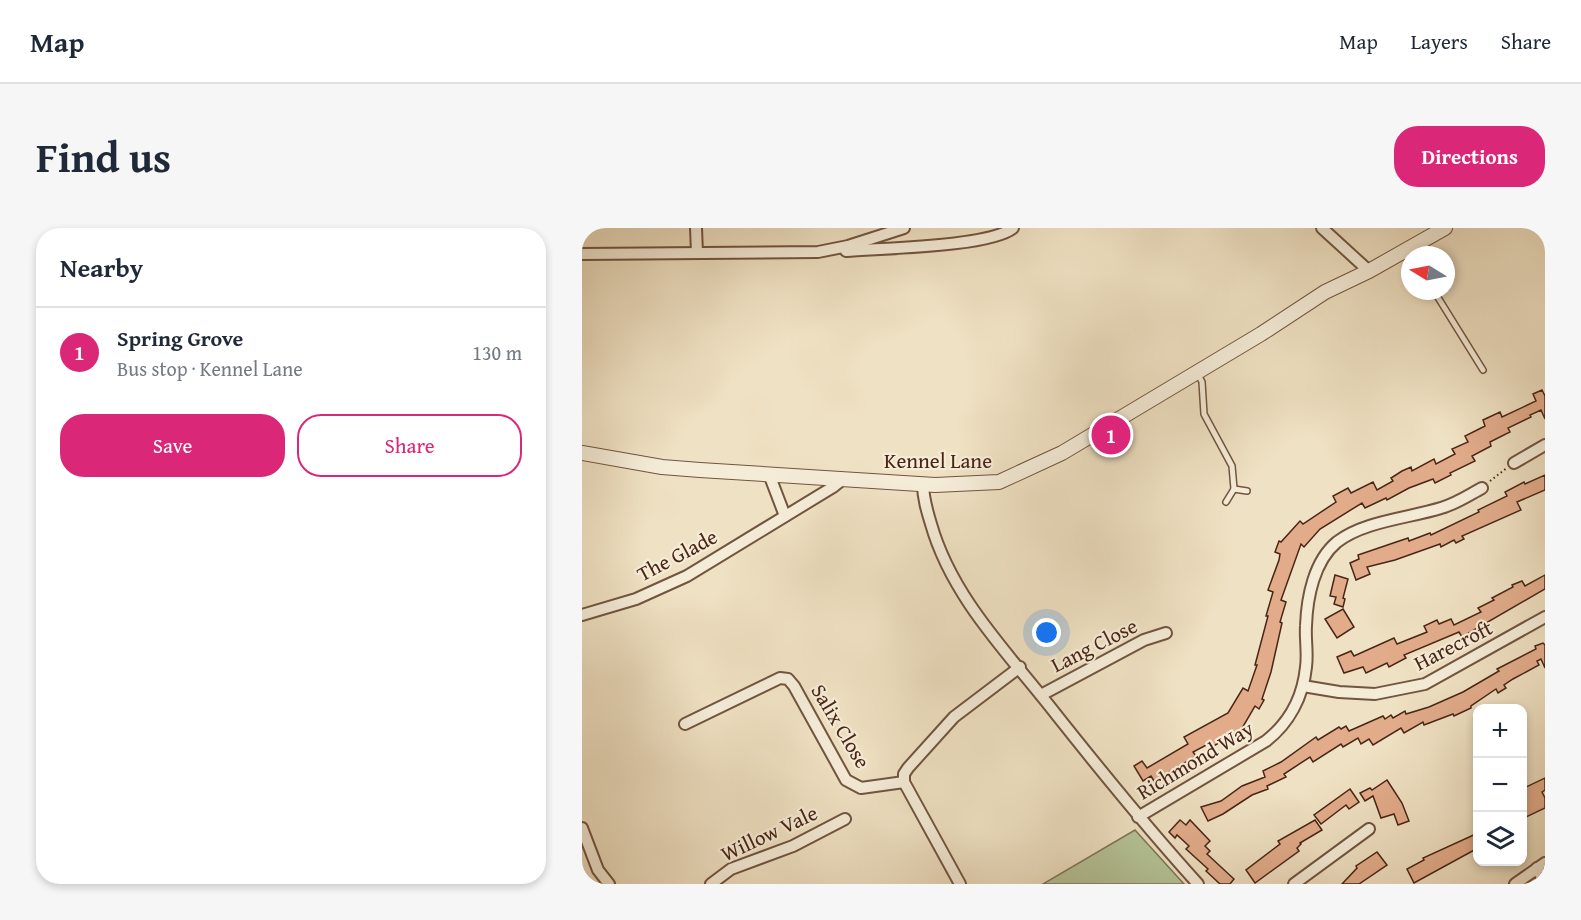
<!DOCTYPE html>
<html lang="en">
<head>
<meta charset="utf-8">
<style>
	:root { --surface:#fff; --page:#f6f6f7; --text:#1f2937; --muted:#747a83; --line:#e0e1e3; --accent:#db2777 }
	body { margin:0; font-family:"Gentium Book Plus",serif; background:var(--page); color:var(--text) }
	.controls { position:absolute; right:18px; bottom:18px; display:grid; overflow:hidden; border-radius:12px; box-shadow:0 3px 9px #0003 }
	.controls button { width:54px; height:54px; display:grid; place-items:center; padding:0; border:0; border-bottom:2px solid var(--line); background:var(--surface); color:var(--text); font:30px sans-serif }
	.compass { position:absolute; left:819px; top:18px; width:54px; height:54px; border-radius:50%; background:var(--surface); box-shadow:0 3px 9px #0003; rotate:280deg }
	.you { position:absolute; left:465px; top:405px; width:21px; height:21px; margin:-15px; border:4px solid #fff; border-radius:50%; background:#1a73e8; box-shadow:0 0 0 9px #1a73e833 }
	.badge { display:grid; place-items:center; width:39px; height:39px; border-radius:50%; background:var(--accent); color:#fff; font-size:20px; font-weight:700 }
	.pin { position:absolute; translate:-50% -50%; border:3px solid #fff; box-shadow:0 2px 6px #0006 }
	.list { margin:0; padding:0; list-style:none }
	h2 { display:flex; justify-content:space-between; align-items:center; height:78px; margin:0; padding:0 24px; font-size:26px }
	h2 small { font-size:20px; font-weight:400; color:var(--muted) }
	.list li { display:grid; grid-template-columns:39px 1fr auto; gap:18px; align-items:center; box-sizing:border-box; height:90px; padding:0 24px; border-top:2px solid var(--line) }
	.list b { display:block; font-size:22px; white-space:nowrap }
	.list p { margin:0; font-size:20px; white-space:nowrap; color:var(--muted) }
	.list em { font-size:20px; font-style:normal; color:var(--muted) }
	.actions { display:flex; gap:12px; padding:18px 24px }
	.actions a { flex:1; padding:14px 0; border:2px solid var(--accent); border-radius:24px; text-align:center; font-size:21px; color:var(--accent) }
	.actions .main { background:var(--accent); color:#fff }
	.icon { flex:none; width:33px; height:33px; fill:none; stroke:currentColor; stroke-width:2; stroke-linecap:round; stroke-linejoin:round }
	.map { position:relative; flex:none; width:963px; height:656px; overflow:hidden; border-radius:24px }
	header { display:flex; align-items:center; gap:36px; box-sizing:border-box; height:84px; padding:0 30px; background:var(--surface); border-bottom:2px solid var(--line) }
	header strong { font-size:28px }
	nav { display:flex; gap:33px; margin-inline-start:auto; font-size:21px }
	.intro { display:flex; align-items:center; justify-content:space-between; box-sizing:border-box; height:144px; padding:0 36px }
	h1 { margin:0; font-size:42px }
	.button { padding:15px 27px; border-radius:24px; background:var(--accent); color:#fff; font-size:21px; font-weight:700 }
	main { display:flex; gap:36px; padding:0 36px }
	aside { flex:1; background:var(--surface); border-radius:24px; box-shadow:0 3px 9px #0003 }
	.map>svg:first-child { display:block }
	.green { fill:#b4c498; stroke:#7e7456; stroke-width:1.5 }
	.building { fill:#e2ac8b; stroke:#492515; stroke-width:1.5 }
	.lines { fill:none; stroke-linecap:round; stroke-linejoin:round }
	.service-casing { stroke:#725440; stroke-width:8 }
	.minor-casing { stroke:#725440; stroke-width:14 }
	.tertiary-casing { stroke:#725440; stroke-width:16 }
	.path { stroke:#492515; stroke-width:2; stroke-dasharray:1.5 3; stroke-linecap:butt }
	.service { stroke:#f5ecd8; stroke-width:5 }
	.minor { stroke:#f5ecd8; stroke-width:10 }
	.tertiary { stroke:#f5ecd8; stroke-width:14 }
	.labels { text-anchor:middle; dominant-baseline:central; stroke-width:4.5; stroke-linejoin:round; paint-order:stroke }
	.street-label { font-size:21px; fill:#492515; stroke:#f5ecd8 }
</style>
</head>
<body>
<header>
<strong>Map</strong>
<nav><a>Map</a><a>Layers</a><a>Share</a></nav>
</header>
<div class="intro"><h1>Find us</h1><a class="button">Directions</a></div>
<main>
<aside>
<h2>Nearby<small></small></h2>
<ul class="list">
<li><span class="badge">1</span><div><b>Spring Grove</b><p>Bus stop · Kennel Lane</p></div><em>130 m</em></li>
</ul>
<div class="actions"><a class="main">Save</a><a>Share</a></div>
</aside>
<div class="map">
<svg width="963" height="656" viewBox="0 0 963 656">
	<rect width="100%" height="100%" fill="#efe1c3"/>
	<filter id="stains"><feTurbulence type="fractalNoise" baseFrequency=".00333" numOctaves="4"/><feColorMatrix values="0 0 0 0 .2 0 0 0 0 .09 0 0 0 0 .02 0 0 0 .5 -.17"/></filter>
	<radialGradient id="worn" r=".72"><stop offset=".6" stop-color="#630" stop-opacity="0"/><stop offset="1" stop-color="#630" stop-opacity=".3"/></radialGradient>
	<!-- green -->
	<path class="green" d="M 553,602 L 602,656 L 461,656 Z"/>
	<!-- building -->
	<g class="building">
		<path d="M 960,162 L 963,168 L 963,191 L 959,182 L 948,187 L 949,189 L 926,200 L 928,204 L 908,214 L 909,218 L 890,228 L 893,233 L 868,245 L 869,247 L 853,255 L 851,251 L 827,260 L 805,272 L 804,270 L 783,280 L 780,275 L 738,301 L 722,319 L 719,316 L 699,372 L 704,374 L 698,394 L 700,395 L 689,444 L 680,471 L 682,472 L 677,481 L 673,478 L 659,502 L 630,519 L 628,515 L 611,524 L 614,528 L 572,553 L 569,548 L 561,553 L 552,538 L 560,533 L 565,540 L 606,516 L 602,509 L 646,485 L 661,460 L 666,463 L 675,437 L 673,437 L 686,388 L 684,388 L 691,364 L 686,362 L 697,332 L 698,326 L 693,324 L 697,313 L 699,314 L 718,293 L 721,296 L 754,274 L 751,268 L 766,260 L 769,265 L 791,254 L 795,262 L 811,253 L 809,250 L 820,243 L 829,239 L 830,243 L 852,231 L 854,236 L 873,226 L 870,221 L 886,214 L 883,208 L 903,198 L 901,192 L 918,184 L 920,189 L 954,173 L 951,166 Z"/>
		<path d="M 963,247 L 963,262 L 935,274 L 939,282 L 880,308 L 882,311 L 874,315 L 872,312 L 859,319 L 858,316 L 813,332 L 785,339 L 788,346 L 774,352 L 768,335 L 777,331 L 776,327 L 826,310 L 827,313 L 848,305 L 849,307 L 897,284 L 896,282 L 925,268 L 923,264 L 942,254 L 943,256 Z"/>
		<path d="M 753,347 L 766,351 L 761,370 L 763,371 L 761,379 L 752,376 L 754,369 L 748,368 Z"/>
		<path d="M 963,347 L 963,361 L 880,409 L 877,404 L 822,427 L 824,430 L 807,439 L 805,435 L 784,445 L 781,439 L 762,445 L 755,429 L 769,423 L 772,428 L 812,410 L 815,416 L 845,404 L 842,398 L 855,392 L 857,396 L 869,391 L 872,397 L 899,384 L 896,380 L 912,372 L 910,370 L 931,359 L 930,357 L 940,353 L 943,358 Z"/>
		<path d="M 761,381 L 772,399 L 755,410 L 743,391 Z"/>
		<path d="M 961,415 L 963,417 L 963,440 L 959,431 L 955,433 L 957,437 L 931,451 L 922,457 L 924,460 L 916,465 L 914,461 L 889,478 L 889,480 L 872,488 L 871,486 L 842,497 L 841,494 L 822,505 L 819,500 L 791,517 L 787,511 L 779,516 L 776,510 L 761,519 L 759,516 L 731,534 L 728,529 L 702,546 L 704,549 L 685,558 L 686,561 L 670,567 L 641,586 L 626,593 L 619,579 L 639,573 L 660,558 L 683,549 L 681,543 L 699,534 L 734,509 L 736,512 L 757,499 L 759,501 L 764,498 L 767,503 L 801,488 L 803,491 L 809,487 L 811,490 L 823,483 L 824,486 L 847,479 L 881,464 L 917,443 L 915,441 L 954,421 L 953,418 Z"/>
		<path d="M 963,550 L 963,562 L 960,564 L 963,570 L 963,580 L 940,591 L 940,561 Z"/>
		<path d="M 805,552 L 820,575 L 827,593 L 816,597 L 812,586 L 799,590 L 791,568 L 783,573 L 778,565 L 788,560 L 790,562 Z"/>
		<path d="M 768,561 L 777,574 L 767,581 L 764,577 L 739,596 L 732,587 Z"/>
		<path d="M 598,592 L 604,597 L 608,592 L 628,613 L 623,618 L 628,623 L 625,626 L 652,651 L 648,656 L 638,656 L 624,643 L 626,641 L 604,621 L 607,618 L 595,607 L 593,610 L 587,604 Z"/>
		<path d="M 733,592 L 740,602 L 718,615 L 719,616 L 715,620 L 717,623 L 673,655 L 664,642 L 698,616 L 696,613 Z"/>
		<path d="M 896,605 L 896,620 L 832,655 L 825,641 L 842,632 L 841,630 Z"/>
		<path d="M 795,624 L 805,637 L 777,656 L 760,656 L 775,640 L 774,638 Z"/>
	</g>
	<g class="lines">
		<defs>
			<g id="service">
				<path d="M 852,63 L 901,142"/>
				<path d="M 616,146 L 620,154 L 622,186 L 650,238 L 652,261 L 644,274"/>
				<path d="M 652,261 L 665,263"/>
			</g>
			<g id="minor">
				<path d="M 114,0 L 115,25"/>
				<path d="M 740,0 L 787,43"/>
				<path d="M 264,23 C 299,20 407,19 431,0"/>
				<path d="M 0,26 L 236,24 L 266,18 L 322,0"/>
				<path d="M 932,235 L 963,217"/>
				<path d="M 187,246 L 203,288"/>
				<path d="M 341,256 C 341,270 345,283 349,296 C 370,370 427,426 473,485 C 519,543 566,601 616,656"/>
				<path d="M 0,387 L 54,371 L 105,348 L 251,259 L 261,251"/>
				<path d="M 721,458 L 757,464 L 793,466 L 843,456 L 963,389"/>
				<path d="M 459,467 L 562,412 L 584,405"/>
				<path d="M 103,496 L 198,450 L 206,451 L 212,458 L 264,552 L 279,560 L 322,554"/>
				<path d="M 322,554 L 322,546 L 326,540 L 372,489 L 438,439"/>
				<path d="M 322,554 L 378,656"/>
				<path d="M 556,589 L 684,513 C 707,495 721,469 724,439 C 726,425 723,411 724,398 C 725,369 732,333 755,314 C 782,293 827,290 859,280 C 874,276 887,267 900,260"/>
				<path d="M 0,600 L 16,642 L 27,656"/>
				<path d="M 955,640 L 963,656"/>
				<path d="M 129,656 L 149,641 L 211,618 L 263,591"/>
				<path d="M 712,656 L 787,601"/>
				<path d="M 933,656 L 963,635"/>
			</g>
			<path id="tertiary" d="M 0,225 L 80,239 L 118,242 L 353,257 L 417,254 L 480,225 L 679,106 L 743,64 L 787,43 L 863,0"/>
		</defs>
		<!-- service casing -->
		<use href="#service" class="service-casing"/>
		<!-- minor casing -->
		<use href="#minor" class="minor-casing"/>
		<!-- tertiary casing -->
		<use href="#tertiary" class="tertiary-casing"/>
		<!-- path -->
		<path class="path" d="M 908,253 L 925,240"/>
		<!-- service -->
		<use href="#service" class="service"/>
		<!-- minor -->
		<use href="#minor" class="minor"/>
		<!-- tertiary -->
		<use href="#tertiary" class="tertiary"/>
	</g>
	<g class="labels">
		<!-- street labels -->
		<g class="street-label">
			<text x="356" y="232">Kennel Lane</text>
			<text transform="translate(95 327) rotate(-28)">The Glade</text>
			<text transform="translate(512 417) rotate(-27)">Lang Close</text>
			<text transform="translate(871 417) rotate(-27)">Harecroft</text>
			<text transform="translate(259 498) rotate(59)">Salix Close</text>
			<text transform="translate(613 532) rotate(-31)">Richmond Way</text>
			<text transform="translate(187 605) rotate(-25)">Willow Vale</text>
		</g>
	</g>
	<rect width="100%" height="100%" filter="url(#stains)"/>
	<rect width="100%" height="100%" fill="url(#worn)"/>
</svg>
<div class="controls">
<button>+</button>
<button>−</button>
<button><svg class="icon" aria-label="layers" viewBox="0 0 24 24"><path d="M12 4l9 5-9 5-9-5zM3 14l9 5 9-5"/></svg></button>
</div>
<svg class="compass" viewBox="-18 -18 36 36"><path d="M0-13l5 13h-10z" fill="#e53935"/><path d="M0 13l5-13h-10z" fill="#747a83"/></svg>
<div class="you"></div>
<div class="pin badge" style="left:529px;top:207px">1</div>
</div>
</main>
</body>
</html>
